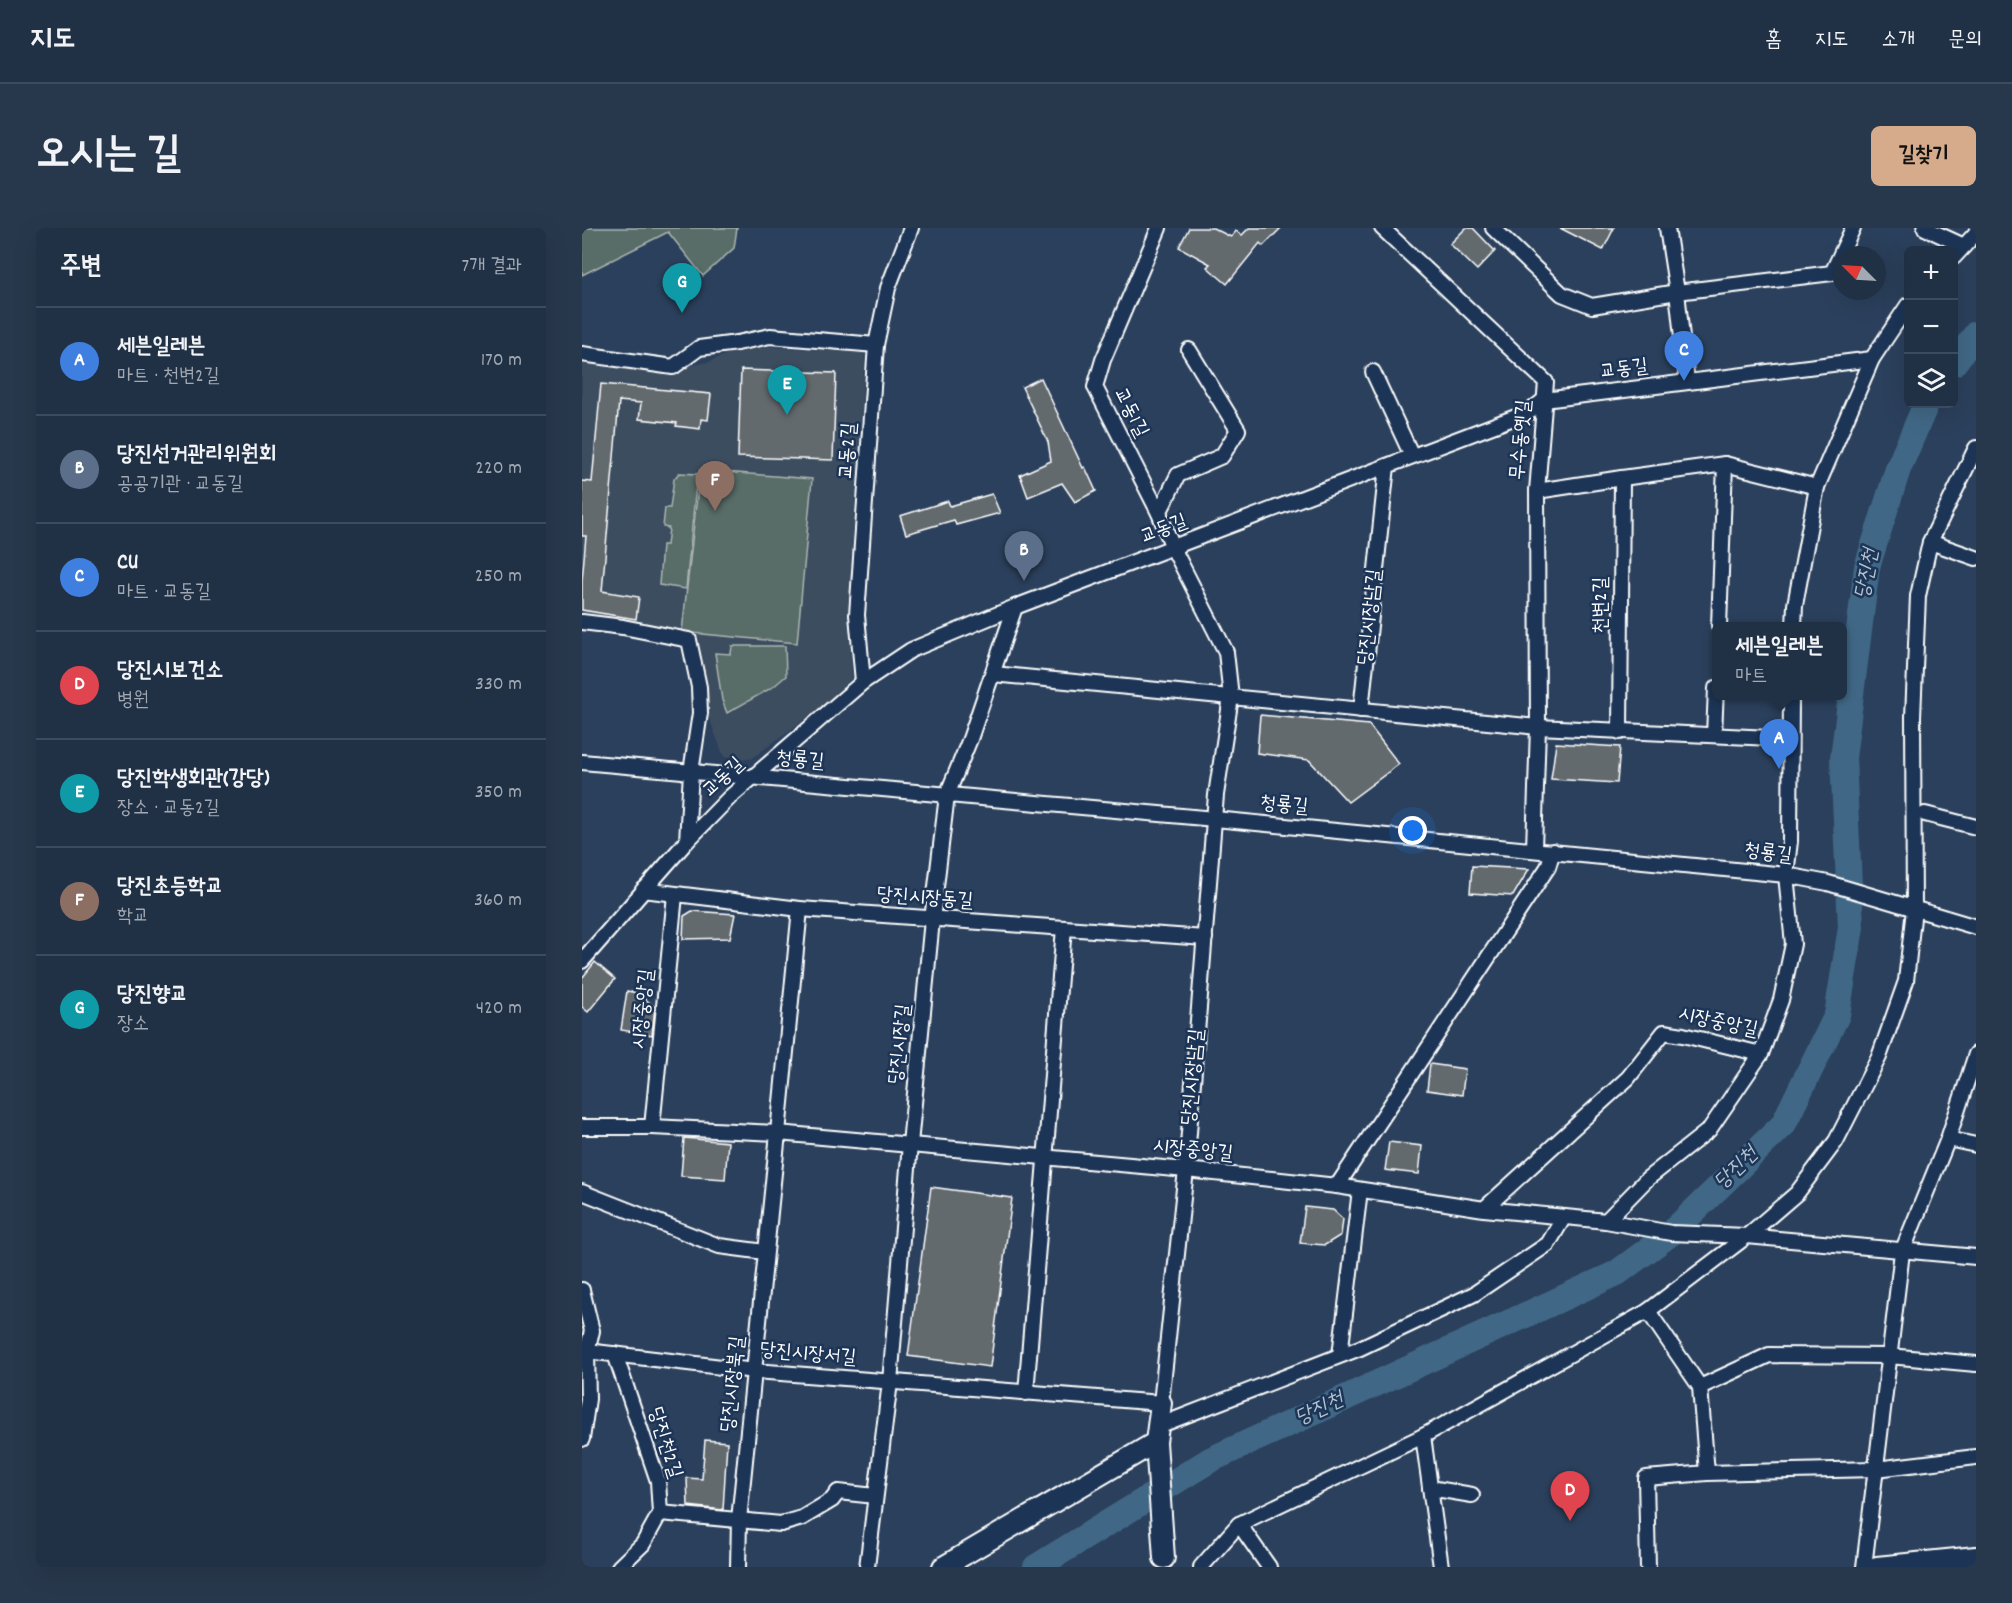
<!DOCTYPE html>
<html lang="ko">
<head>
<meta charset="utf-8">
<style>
	:root { --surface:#203045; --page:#28384c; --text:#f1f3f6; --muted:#a2a9b3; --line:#3d4b5e; --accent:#d6ab8b }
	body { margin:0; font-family:Dekko,"Poor Story",sans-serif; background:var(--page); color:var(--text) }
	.controls { position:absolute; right:18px; top:18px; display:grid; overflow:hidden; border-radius:9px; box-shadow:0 6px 24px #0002 }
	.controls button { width:54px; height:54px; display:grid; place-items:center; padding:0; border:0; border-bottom:2px solid var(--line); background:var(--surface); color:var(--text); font:30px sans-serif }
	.compass { position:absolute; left:1250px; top:18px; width:54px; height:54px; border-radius:50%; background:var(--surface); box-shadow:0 6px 24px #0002; rotate:294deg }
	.you { position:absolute; left:831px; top:603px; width:21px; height:21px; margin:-15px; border:4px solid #fff; border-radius:50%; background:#1a73e8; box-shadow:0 0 0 9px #1a73e833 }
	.badge { display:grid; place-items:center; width:39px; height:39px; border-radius:50%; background:var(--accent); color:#fff; font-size:20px; font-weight:700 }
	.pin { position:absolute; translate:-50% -50px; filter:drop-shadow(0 2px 3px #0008) }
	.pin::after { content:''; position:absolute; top:32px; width:21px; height:18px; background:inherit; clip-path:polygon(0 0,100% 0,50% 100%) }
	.popup { position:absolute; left:1130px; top:394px; width:135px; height:78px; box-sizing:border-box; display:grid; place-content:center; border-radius:9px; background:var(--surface); filter:drop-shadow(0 2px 4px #0005); font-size:20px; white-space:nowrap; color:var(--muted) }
	.popup b { font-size:22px; color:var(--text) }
	.popup::after { content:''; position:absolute; left:50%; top:100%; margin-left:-12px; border:12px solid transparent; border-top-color:var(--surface) }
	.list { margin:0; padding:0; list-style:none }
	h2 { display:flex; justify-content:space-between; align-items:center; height:78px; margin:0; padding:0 24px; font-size:26px }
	h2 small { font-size:20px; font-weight:400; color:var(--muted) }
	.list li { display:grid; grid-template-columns:39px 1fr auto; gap:18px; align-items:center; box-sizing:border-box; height:108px; padding:0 24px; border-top:2px solid var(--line) }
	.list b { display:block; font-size:22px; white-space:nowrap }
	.list p { margin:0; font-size:20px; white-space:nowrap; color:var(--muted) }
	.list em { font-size:20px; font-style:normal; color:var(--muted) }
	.icon { flex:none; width:33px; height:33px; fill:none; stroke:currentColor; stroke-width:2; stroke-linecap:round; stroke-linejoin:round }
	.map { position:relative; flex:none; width:1394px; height:1339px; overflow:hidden; border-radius:9px }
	header { display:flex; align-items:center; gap:36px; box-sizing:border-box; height:84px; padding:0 30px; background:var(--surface); border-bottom:2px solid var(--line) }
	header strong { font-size:28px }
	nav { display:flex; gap:33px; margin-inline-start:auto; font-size:21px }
	.intro { display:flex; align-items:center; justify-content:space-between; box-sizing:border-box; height:144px; padding:0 36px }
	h1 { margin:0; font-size:42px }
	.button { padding:15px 27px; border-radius:9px; background:var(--accent); color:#111; font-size:21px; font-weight:700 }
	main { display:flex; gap:36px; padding:0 36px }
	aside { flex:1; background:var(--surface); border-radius:9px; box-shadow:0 6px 24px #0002 }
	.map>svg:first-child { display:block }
	.built { fill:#3c4d61 }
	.green { fill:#586c67; stroke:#acb6b3; stroke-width:1.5 }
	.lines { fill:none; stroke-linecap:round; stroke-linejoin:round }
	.river { stroke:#3f6786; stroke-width:26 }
	.building { fill:#636a6e; stroke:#fff; stroke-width:1.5 }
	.street-casing { stroke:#fff; stroke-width:18 }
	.secondary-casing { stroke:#fff; stroke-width:24 }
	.street { stroke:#1d3557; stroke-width:14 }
	.secondary { stroke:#1d3557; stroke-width:20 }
	.labels { text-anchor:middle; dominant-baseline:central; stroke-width:5; stroke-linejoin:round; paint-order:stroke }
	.street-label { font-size:20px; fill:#fff; stroke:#1d3557 }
	.water-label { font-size:21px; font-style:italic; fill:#b2c2cf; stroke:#1d3557 }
</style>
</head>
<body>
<header>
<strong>지도</strong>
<nav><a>홈</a><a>지도</a><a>소개</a><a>문의</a></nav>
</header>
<div class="intro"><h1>오시는 길</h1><a class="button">길찾기</a></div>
<main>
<aside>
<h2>주변<small>7개 결과</small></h2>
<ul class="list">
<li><span class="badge" style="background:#3f7fe0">A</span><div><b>세븐일레븐</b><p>마트 · 천변2길</p></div><em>170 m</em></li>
<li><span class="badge" style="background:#5c6f8a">B</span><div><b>당진선거관리위원회</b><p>공공기관 · 교동길</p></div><em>220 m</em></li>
<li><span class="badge" style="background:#3f7fe0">C</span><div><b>CU</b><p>마트 · 교동길</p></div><em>250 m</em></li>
<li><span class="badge" style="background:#e0444e">D</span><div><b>당진시보건소</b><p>병원</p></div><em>330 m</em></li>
<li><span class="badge" style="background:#0f9aa8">E</span><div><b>당진학생회관(강당)</b><p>장소 · 교동2길</p></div><em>350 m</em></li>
<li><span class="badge" style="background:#8d6e63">F</span><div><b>당진초등학교</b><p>학교</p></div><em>360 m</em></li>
<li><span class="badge" style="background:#0f9aa8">G</span><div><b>당진향교</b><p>장소</p></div><em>420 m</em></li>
</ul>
</aside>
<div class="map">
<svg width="1394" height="1339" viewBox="0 0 1394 1339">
	<rect width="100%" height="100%" fill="#2b405c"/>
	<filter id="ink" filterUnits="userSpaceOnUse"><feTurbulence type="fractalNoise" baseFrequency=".0167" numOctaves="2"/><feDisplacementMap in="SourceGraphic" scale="12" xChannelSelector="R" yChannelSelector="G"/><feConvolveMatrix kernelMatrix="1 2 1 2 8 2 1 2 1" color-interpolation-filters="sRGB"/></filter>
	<g filter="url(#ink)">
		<!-- built -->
		<path class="built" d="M 174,118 L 283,125 L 266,387 L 270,450 L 242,477 L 169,531 L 142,529 L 126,487 L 116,425 L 116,409 L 0,388 L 0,132 L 90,141 L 127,134 L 157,121 Z"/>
		<!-- green -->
		<g class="green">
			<path d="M 0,0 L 155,0 L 152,20 L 121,48 L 86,4 L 0,47 Z"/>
			<path d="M 118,242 L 230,251 L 215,415 L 100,404 Z"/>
			<path d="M 97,245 L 115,246 L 104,361 L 77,357 L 80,317 L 85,317 L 87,300 L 81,299 L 83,280 L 88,280 L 92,251 Z"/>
			<path d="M 150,418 L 203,418 L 204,448 L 191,459 L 145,485 L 140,472 L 133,425 L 149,426 Z"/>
		</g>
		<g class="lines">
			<!-- river -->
			<g class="river">
				<path d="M 1372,135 L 1394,106"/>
				<path d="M 454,1339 L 628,1232 L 1035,1045 L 1089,1005 L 1201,897 L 1255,787 L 1269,699 L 1261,530 L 1285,339 L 1316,241 L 1344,176"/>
			</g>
		</g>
		<!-- building -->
		<g class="building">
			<path d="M 607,0 L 631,0 L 649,9 L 654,3 L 660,7 L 667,0 L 699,0 L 681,18 L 678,15 L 645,56 L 625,39 L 628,36 L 597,19 Z"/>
			<path d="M 884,0 L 891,0 L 913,23 L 895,42 L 868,16 Z"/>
			<path d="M 978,0 L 1032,0 L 1021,22 Z"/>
			<path d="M 159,142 L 254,145 L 251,232 L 156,229 Z"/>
			<path d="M 459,150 L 501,240 L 503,239 L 514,263 L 493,274 L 480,255 L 446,269 L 438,247 L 469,233 L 466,214 L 440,159 Z"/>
			<path d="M 19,156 L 129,166 L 126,192 L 119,191 L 118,201 L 94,198 L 95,195 L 57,191 L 59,175 L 37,173 L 20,363 L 57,369 L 54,391 L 0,382 L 0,353 L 4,308 L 0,308 L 0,253 L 10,254 Z"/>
			<path d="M 410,266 L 418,285 L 374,297 L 372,292 L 324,306 L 318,288 L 366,273 L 368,278 Z"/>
			<path d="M 678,487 L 787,497 L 817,536 L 766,574 L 727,532 L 675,525 Z"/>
			<path d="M 974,515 L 1038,519 L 1035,555 L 969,551 Z"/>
			<path d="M 890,638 L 947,641 L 931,668 L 888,665 Z"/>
			<path d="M 110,683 L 153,686 L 148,710 L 101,711 L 102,688 Z"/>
			<path d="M 13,734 L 33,751 L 6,784 L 0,779 L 0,750 Z"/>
			<path d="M 45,763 L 56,765 L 73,779 L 70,807 L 39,802 Z"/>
			<path d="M 848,836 L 883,841 L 880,867 L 845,862 Z"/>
			<path d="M 102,910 L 146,914 L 143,951 L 99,948 Z"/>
			<path d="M 807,914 L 840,918 L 837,946 L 803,942 Z"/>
			<path d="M 349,959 L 430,970 L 408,1139 L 326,1128 Z"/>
			<path d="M 723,979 L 751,982 L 761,991 L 759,1007 L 743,1017 L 718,1015 Z"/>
			<path d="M 123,1212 L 145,1214 L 141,1282 L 106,1278 L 105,1250 L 120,1251 Z"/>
		</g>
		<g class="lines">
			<defs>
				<g id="street">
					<path d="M 800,0 L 964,154 L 955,263 L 956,499 L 952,621"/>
					<path d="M 911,0 L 980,66 L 1010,78 L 1095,64 L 1105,154"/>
					<path d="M 1085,0 L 1095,64 L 1250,45 L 1271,0"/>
					<path d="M 1343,0 L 1382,18"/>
					<path d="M 1372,29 L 1394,5"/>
					<path d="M 0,126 L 91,139 L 117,120 L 155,115 L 188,108 L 294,117"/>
					<path d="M 791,144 L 830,228"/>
					<path d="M 1143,236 L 1235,259 L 1213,377 L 1212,398"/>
					<path d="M 1040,250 L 1143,236 L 1137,398"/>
					<path d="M 1235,259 L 1290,131 L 1326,77"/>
					<path d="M 955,263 L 1040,250 L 1038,504"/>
					<path d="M 577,285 L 596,247 L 640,228 L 656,202 L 607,122"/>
					<path d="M 1348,314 L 1394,330"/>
					<path d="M 0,394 L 41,399 L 107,412 L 117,459 L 118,485 L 109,544 L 105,613"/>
					<path d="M 411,446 L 956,499 L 1208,511"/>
					<path d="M 281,454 L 275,387 L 294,117 L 306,60 L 329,0"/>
					<path d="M 779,482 L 805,238"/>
					<path d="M 1132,507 L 1134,460"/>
					<path d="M 0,534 L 633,591 L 1204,647 L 1246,655 L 1394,699"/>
					<path d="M 1343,586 L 1394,599"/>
					<path d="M 61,662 L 218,681 L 623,710"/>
					<path d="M 218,681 L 196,905 L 604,942 L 755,958"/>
					<path d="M 0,733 L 105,613 L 148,569 L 281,454 L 329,422 L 433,379 L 947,184 L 962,172 L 1290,131"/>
					<path d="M 1179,826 L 1101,807 L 1082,804 L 1046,850 L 902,981 L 1024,993 L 1089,1005 L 1165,1008 L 1215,965 L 1254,913 L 1297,829 L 1324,753 L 1332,681 L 1331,489 L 1336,368 L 1348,314 L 1394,220"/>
					<path d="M 0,899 L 70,899 L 196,905 L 157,1292 L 156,1339"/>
					<path d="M 70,899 L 93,667"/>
					<path d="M 1366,911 L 1394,917"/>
					<path d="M 0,964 L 137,1018 L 183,1024"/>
					<path d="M 902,981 L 755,958 L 966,639 L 971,623"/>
					<path d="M 1024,993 L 1065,951 L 1127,902 L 1179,826 L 1199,772 L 1211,716 L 1204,647 L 1208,613 L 1209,468"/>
					<path d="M 0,1062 L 10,1103 L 5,1123 L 0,1122"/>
					<path d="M 1066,1083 L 1165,1008 L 1394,1029"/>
					<path d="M 33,1126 L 76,1253 L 78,1285 L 61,1316 L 37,1339"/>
					<path d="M 758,1127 L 778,962"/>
					<path d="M 1118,1159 L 1187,1127 L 1307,1128 L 1394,1136"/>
					<path d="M 444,1165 L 482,700"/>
					<path d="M 576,1198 L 778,1120 L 892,1066 L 966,1016 L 982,989"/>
					<path d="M 0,1211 L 6,1171 L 5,1123 L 173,1143 L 579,1175 L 604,942 L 634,567 L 649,469 L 644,424 L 591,320 L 577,285 L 513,159 L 521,132 L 577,0"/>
					<path d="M 1125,1245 L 1294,1241 L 1394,1229"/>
					<path d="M 848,1260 L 890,1267"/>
					<path d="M 78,1285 L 199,1296 L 220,1290 L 250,1272 L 256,1264 L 293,1268"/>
					<path d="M 657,1296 L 841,1208"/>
					<path d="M 285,1339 L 308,1154 L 328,916 L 350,692 L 365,567 L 388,511 L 433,379"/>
					<path d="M 619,1339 L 657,1296 L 687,1339"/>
					<path d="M 859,1339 L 841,1208 L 1066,1083 L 1118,1159 L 1125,1245 L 1064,1250 L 1066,1339"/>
					<path d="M 1282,1339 L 1320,1024 L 1366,911 L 1394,826"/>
				</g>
				<g id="secondary">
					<path d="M 579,1175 L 574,1214 L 582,1330"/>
					<path d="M 361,1339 L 574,1214"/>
					<path d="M 1295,1339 L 1394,1329"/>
				</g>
			</defs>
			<!-- street casing -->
			<use href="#street" class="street-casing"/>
			<!-- secondary casing -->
			<use href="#secondary" class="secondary-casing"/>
			<!-- street -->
			<use href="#street" class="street"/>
			<!-- secondary -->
			<use href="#secondary" class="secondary"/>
		</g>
	</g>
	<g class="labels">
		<!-- street labels -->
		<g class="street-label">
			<text transform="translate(1042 142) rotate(-7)">교동길</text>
			<text transform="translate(548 185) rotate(63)">교동1길</text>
			<text transform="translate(940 212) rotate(-85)">무수동옛길</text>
			<text transform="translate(267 223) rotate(-86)">교동2길</text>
			<text transform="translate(582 302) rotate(-21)">교동길</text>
			<text transform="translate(1020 377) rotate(-90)">천변2길</text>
			<text transform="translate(789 389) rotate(-84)">당진시장남길</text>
			<text transform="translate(218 533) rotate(5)">청룡길</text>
			<text transform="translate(142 550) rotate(-43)">교동길</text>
			<text transform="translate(702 578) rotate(5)">청룡길</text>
			<text transform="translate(1186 626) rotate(7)">청룡길</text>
			<text transform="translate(343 671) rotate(4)">당진시장동길</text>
			<text transform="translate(62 781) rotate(-84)">시장중앙길</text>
			<text transform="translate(1136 795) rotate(12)">시장중앙길</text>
			<text transform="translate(319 816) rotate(-84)">당진시장길</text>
			<text transform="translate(612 849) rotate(-85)">당진시장남길</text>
			<text transform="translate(611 923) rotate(6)">시장중앙길</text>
			<text transform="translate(226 1127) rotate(5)">당진시장서길</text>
			<text transform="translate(152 1156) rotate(-84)">당진시장북길</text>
			<text transform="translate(82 1215) rotate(73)">당진천2길</text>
		</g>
		<!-- water labels -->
		<g class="water-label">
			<text transform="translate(1286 346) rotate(-79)">당진천</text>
			<text transform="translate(1155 941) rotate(-44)">당진천</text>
			<text transform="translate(738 1182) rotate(-25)">당진천</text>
		</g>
	</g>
</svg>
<div class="controls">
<button>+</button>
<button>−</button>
<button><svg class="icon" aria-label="layers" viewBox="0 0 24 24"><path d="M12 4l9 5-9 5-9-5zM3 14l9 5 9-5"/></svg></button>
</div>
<svg class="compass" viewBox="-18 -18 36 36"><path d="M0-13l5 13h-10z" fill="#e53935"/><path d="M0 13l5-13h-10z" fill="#a2a9b3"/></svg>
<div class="you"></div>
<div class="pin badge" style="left:1197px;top:541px;background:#3f7fe0">A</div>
<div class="popup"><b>세븐일레븐</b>마트</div>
<div class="pin badge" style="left:442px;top:353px;background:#5c6f8a">B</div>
<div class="pin badge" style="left:1102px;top:153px;background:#3f7fe0">C</div>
<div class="pin badge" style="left:988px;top:1293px;background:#e0444e">D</div>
<div class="pin badge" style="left:205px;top:187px;background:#0f9aa8">E</div>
<div class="pin badge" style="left:133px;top:283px;background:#8d6e63">F</div>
<div class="pin badge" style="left:100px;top:85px;background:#0f9aa8">G</div>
</div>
</main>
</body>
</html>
